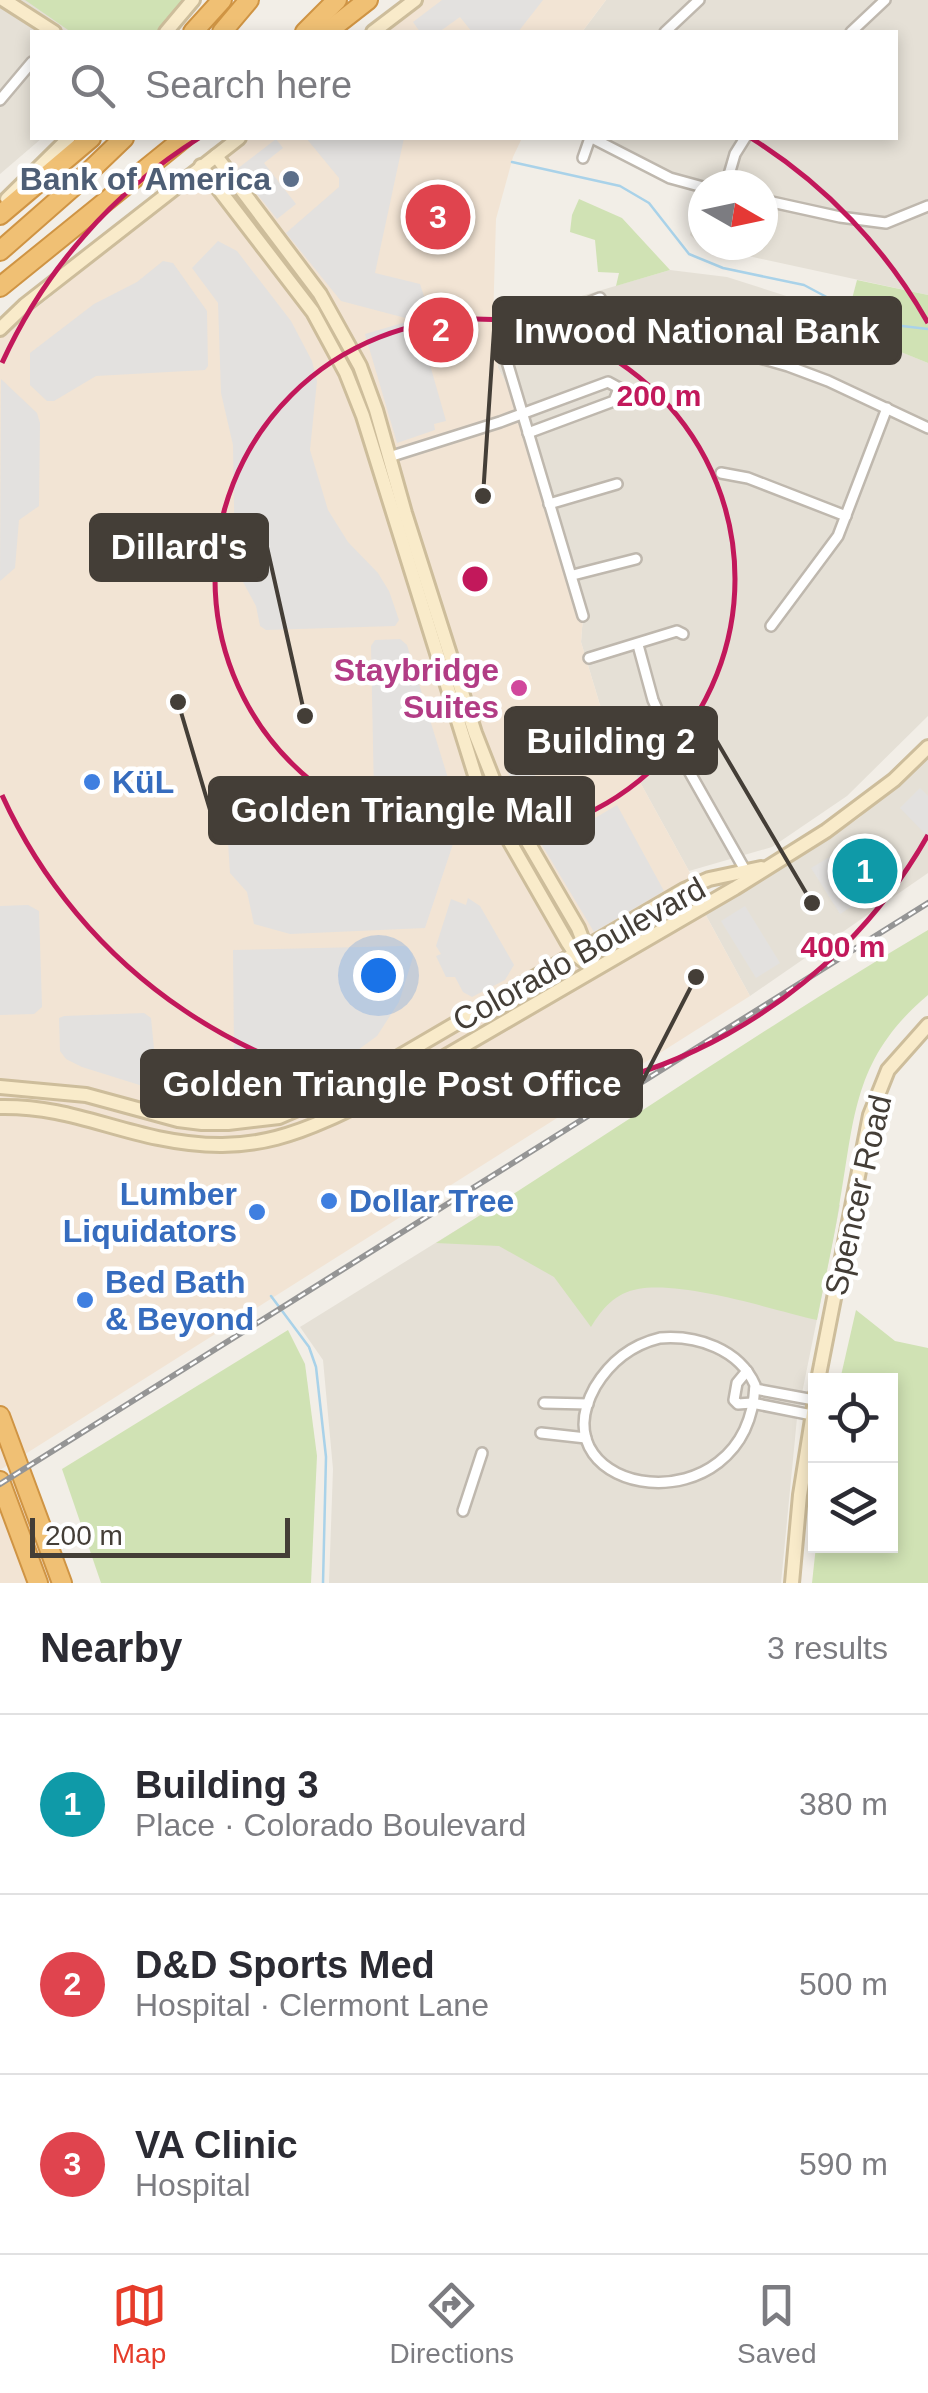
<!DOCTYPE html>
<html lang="en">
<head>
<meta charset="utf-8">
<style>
	:root { --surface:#fff; --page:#f2f2f3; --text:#2b2b33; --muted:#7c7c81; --line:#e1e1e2; --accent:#e63c2a }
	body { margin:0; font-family:Arial,sans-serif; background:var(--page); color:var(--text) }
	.controls { position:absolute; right:30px; bottom:30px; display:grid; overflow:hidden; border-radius:0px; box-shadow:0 5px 15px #0003 }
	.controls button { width:90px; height:90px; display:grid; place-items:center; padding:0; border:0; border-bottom:2px solid var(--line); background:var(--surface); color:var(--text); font:50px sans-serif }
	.compass { position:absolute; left:688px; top:170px; width:90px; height:90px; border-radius:50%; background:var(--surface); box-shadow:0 5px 15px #0003; rotate:99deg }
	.scale { position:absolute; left:30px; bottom:25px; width:260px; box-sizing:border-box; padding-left:10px; border:5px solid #443e37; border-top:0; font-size:28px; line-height:35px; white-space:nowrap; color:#443e37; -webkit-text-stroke:8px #fff; paint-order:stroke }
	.you { position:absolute; left:378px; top:975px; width:35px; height:35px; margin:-25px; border:8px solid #fff; border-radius:50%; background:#1a73e8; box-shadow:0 0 0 15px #1a73e833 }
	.badge { display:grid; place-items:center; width:65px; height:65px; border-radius:50%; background:var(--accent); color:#fff; font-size:32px; font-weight:700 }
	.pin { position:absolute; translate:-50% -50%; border:5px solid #fff; box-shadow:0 2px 10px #0006 }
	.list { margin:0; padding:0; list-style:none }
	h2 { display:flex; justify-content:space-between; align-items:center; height:130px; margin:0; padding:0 40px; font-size:42px }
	h2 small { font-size:32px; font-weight:400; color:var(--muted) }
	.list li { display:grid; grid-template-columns:65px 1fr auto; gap:30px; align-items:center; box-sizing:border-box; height:180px; padding:0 40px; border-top:2px solid var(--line) }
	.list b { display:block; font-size:38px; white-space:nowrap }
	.list p { margin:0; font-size:32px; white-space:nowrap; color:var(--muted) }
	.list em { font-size:32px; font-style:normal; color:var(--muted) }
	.icon { flex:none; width:55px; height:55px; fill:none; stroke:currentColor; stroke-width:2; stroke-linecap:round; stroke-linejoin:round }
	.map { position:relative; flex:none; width:928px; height:1583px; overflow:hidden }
	.search { position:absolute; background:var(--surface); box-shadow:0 5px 15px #0003; left:30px; right:30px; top:30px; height:110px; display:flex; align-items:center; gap:25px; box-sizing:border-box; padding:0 35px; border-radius:0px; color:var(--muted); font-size:38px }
	.sheet { height:670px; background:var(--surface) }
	nav { display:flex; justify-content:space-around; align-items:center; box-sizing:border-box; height:140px; border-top:2px solid var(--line); background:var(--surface); font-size:28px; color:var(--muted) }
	nav a { display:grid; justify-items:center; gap:5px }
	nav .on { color:var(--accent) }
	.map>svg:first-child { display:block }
	.residential { fill:#e5e0d6; fill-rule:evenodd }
	.commercial { fill:#f2e4d4 }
	.green { fill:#d0e2b4 }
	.parking { fill:#e3e1df }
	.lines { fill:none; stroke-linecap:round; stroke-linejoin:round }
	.stream { stroke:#a9d2e9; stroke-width:2.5 }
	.street-casing { stroke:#bfb8ae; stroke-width:14 }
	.secondary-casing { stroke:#cdbd9b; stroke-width:18 }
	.highway-casing { stroke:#cf9444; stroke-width:22 }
	.street { stroke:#fff; stroke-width:9 }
	.secondary { stroke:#f9ebca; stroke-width:12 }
	.highway { stroke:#f0c074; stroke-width:18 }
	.rail-casing { stroke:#959595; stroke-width:6 }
	.rail { stroke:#fff; stroke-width:2.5; stroke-dasharray:8; stroke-linecap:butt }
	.ring { fill:none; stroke:#c2185b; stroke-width:5 }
	.service-dot { fill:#5c6f8a; stroke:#fff; stroke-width:4 }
	.hotel-dot { fill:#d1479c; stroke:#fff; stroke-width:4 }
	.shop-dot { fill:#3f7fe0; stroke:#fff; stroke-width:4 }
	.labels { text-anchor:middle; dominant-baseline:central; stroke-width:9; stroke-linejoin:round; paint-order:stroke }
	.service-label { font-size:32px; font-weight:bold; fill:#4e5e75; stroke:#fff; text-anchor:end }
	.hotel-label { font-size:32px; font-weight:bold; fill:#b23c85; stroke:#fff; text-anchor:end }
	.shop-label { font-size:32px; font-weight:bold; fill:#366cbe; stroke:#fff; text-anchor:start }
	.street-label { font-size:32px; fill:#443e37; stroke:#fff }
	.centre { fill:#c2185b; stroke:#fff; stroke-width:5 }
	.ring-label { font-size:30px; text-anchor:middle; font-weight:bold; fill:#c2185b; stroke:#fff; stroke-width:9; stroke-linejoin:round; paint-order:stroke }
	.leader { fill:none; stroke:#443e37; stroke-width:4 }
	.callout-dot { fill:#443e37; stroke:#fff; stroke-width:4 }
	.callout { fill:#443e37; stroke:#443e37; stroke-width:4 }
	.callout-label { font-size:35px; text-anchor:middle; font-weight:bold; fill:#fff }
</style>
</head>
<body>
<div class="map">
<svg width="928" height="1583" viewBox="0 0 928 1583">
	<rect width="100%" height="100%" fill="#f2eee7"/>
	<!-- residential -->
	<g class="residential">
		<path d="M 0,0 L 176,0 L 147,32 L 32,32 L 32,138 L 42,138 L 0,174 Z"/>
		<path d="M 606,0 L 928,0 L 928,295 L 702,246 L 690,235 L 701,191 L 663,178 L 580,138 L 896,138 L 896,32 L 582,32 ZM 703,185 L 763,185 L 763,245 L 703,245 Z"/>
		<path d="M 670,270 L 727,277 L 824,308 L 845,329 L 928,363 L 928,716 L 847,796 L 772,847 L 689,871 L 603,715 L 581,642 L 583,616 L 523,414 L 498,368 L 493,322 Z"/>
		<path d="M 928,758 L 928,873 L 750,996 L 703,910 L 805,854 L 859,818 Z"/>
		<path d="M 582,1152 L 840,1205 L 797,1418 L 781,1583 L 329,1583 L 333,1469 L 323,1360 L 300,1327 Z"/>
	</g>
	<!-- commercial -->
	<g class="commercial">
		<path d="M 423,0 L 606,0 L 582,32 L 382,32 Z"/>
		<path d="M 249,138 L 522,138 L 513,157 L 496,219 L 493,322 L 498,368 L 523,414 L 583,616 L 581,642 L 603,715 L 689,871 L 703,910 L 750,996 L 0,1470 L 0,337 Z"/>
		<path d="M 20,1471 L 62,1583 L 0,1583 L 0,1483 Z"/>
	</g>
	<!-- green -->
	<g class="green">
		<path d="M 25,0 L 184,0 L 156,32 L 71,32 Z"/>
		<path d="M 579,199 L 622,218 L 670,270 L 616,286 L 619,273 L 598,272 L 595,240 L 570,232 L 572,215 Z"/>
		<path d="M 857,280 L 928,295 L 928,363 L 844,329 Z"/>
		<path d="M 928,930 L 928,995 C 852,1059 855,1118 839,1207 C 833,1245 824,1283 817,1320 C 769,1309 685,1281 638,1289 C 615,1293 602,1309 591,1327 L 554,1277 L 499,1246 L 436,1243 C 601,1140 761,1029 928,930 Z"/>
		<path d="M 856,1310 L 895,1341 L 928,1348 L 928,1583 L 812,1583 L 816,1546 L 890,1546 L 890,1380 L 840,1380 Z"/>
		<path d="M 288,1330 L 305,1364 L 317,1456 L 311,1583 L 101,1583 L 62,1469 Z"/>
	</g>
	<!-- parking -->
	<g class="parking">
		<path d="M 442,0 L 543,0 L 518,32 L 472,32 L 460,17 L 439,32 L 420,32 L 413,22 Z"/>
		<path d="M 306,138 L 404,138 L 375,273 L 420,284 L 438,339 L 424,344 L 446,421 L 434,424 L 435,430 L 397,443 L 365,334 L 413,320 L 341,301 L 286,233 L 339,187 L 339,178 Z"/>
		<path d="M 276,139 L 283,148 L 264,163 L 296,204 L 277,219 L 237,169 Z"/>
		<path d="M 218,241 L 237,251 L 291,321 L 312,361 L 317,381 L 310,450 L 328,510 L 348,542 L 378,573 L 389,591 L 399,620 L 395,626 L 266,630 L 260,626 L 256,606 L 235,567 L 233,445 L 221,393 L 218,303 L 192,268 Z"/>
		<path d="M 163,261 L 173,263 L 207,311 L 208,366 L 205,370 L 96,376 L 54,401 L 47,401 L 30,385 L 30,353 L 94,304 L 137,282 Z"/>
		<path d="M 1,379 L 37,413 L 40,423 L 39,506 L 19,520 L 15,568 L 0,581 Z"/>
		<path d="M 400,639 L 407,645 L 451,788 L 445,796 L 380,799 L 374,795 L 371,646 L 375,640 Z"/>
		<path d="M 526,759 L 568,834 L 617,805 L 664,891 L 594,932 L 506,785 L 512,781 L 507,770 Z"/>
		<path d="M 920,788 L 928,796 L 928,837 L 900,808 Z"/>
		<path d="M 295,809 L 455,811 L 455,838 L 425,928 L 290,934 L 254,924 L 247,892 L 230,873 L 228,842 L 231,835 L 248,829 L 271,828 Z"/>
		<path d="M 836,853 L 864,899 L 840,914 L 811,868 Z"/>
		<path d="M 468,898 L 480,906 L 514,965 L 505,980 L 472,997 L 463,992 L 455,977 L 446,977 L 436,956 L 441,954 L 436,946 L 451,899 L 466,905 Z"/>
		<path d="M 28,905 L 39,911 L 42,1007 L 34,1014 L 0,1015 L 0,906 Z"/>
		<path d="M 745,906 L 780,963 L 756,978 L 721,921 Z"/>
		<path d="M 404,946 L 409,948 L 413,957 L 399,1002 L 377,1036 L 347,1058 L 306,1080 L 230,1081 L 229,1061 L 234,1052 L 233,950 Z"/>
		<path d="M 144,1013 L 151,1018 L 155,1059 L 166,1066 L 208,1065 L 212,1068 L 212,1093 L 208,1097 L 165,1093 L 82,1067 L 66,1059 L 60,1051 L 59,1018 L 64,1016 Z"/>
	</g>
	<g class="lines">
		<!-- stream -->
		<g class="stream">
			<path d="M 512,162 L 620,186 L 649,203 L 689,254 L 723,268 L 804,285 L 834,301 L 859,321 L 928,329"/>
			<path d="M 271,1296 L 309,1347 L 316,1367 L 326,1457 L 323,1583"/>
		</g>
		<defs>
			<g id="street">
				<path d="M 665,32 L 699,0"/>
				<path d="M 851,32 L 885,0"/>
				<path d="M 0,100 L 32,62"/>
				<path d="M 592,138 L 670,178 L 703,187"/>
				<path d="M 583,158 L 590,138"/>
				<path d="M 726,185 L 735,154 L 745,138"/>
				<path d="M 763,200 L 840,217 L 886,223 L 928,206"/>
				<path d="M 687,337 L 788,366 L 828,381 L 928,428"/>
				<path d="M 389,457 L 500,422 L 608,382 L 619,388 L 614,401 L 528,433"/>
				<path d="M 721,473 L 748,478 L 846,516"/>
				<path d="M 549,504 L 617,484"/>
				<path d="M 573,575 L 636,559"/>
				<path d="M 583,616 L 505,355 L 507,339 L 514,333 L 600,298"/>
				<path d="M 771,626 L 838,536 L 887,408"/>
				<path d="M 638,645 L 653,700 L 668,734 L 745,870"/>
				<path d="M 589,658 L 677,631 L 683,634"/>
				<path d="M 660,1338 C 697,1335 739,1349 755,1385 C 748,1531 534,1497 595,1387 C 610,1362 631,1345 660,1338 Z"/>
				<path d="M 747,1371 L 737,1383 L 734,1400 L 738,1404 L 752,1403 L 812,1415"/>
				<path d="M 755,1389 L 814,1400"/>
				<path d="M 544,1403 L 588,1404"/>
				<path d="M 541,1433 L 586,1438"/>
				<path d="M 463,1511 L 482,1453"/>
			</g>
			<g id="secondary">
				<path d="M 4,0 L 54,32"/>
				<path d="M 166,32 L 193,0"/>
				<path d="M 373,32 L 415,0"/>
				<path d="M 216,156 L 320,294 L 360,366 L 376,410 L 405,513 L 475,733 L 497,789 L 578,928 L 594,969"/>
				<path d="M 201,166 L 313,312 L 346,373 L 363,416 L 479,788 L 568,943 L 576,955 L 594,969"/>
				<path d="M 7,199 L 69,138"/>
				<path d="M 0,329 L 25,305 L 239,138"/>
				<path d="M 0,1087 L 86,1095 L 178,1120 L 202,1123 L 228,1123 L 279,1117 L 344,1089 L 684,890 L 709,879 L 761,868"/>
				<path d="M 0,1107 C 61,1106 101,1126 158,1138 C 254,1158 303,1133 386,1091 L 735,888 L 826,831 L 894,780 L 928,747"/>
				<path d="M 818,1380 L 870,1115 L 888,1070 L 928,1025"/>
				<path d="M 792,1583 L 800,1495 L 816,1394"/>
			</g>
			<g id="highway">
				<path d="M 193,32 L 222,0"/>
				<path d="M 222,32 L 249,0"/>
				<path d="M 305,32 L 337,0"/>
				<path d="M 327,32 L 368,0"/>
				<path d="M 0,215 L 91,138"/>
				<path d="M 0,251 L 74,186 L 124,138"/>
				<path d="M 0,287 L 184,138"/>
				<path d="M 0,1416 L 62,1583"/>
				<path d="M 0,1481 L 38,1583"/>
			</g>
		</defs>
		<!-- street casing -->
		<use href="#street" class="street-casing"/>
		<!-- secondary casing -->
		<use href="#secondary" class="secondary-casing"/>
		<!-- highway casing -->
		<use href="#highway" class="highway-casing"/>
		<!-- street -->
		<use href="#street" class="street"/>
		<!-- secondary -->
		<use href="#secondary" class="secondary"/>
		<!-- highway -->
		<use href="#highway" class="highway"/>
		<defs>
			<path id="rail" d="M 0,1484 L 928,903"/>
		</defs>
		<!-- rail casing -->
		<use href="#rail" class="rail-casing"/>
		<!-- rail -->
		<use href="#rail" class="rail"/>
	</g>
	<!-- distance rings -->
	<g class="ring">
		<circle cx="475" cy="579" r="260"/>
		<path d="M928 835A520 520 0 0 1 2 795M2 363A520 520 0 0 1 199 138M751 138A520 520 0 0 1 928 323"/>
	</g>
	<!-- markers -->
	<circle class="service-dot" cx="291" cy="179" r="10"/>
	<circle class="hotel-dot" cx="519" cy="688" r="10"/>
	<g class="shop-dot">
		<circle cx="92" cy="782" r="10"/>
		<circle cx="329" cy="1201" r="10"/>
		<circle cx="257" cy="1212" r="10"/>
		<circle cx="85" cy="1300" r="10"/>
	</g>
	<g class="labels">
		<!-- service labels -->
		<g class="service-label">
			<text x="271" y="179">Bank of America</text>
		</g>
		<!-- hotel labels -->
		<g class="hotel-label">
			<text x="499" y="670">Staybridge<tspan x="499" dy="37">Suites</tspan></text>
		</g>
		<!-- shop labels -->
		<g class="shop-label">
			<text x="112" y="782">KüL</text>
			<text x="237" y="1194" text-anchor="end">Lumber<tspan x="237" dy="37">Liquidators</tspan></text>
			<text x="349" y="1201">Dollar Tree</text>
			<text x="105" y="1282">Bed Bath<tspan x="105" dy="37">&amp; Beyond</tspan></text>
		</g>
		<!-- street labels -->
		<g class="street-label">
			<text transform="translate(579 954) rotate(-29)">Colorado Boulevard</text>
			<text transform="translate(858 1195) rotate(-77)">Spencer Road</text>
		</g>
	</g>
	<circle cx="475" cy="579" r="15" class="centre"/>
	<g class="ring-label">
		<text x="659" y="406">200 m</text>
		<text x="843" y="957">400 m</text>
	</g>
	<!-- callouts -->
	<path class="leader" d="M483 496L494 330M305 716L267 547M812 903L716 740M178 702L210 810M696 977L641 1084"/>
	<g class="callout-dot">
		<circle cx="483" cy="496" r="10"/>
		<circle cx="305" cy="716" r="10"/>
		<circle cx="812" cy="903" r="10"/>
		<circle cx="178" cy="702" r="10"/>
		<circle cx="696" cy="977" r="10"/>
	</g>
	<g class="callout">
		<rect x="494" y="298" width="406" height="65" rx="10"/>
		<rect x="91" y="515" width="176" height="65" rx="10"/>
		<rect x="506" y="708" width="210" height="65" rx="10"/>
		<rect x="210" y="778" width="383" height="65" rx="10"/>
		<rect x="142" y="1051" width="499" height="65" rx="10"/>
	</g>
	<g class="callout-label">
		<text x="697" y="343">Inwood National Bank</text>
		<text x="179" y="559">Dillard's</text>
		<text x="611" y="753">Building 2</text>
		<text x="402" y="822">Golden Triangle Mall</text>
		<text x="392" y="1096">Golden Triangle Post Office</text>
	</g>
</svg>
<div class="controls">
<button><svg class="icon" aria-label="locate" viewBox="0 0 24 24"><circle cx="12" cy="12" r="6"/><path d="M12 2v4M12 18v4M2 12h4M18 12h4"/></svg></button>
<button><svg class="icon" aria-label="layers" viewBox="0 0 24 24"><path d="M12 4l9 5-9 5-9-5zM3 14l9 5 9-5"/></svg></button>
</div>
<svg class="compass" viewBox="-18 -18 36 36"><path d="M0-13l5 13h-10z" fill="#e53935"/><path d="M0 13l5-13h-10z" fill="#7c7c81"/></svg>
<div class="scale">200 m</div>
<div class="you"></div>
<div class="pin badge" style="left:865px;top:871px;background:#0f9aa8">1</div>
<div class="pin badge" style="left:441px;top:330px;background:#e0444e">2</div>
<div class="pin badge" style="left:438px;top:217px;background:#e0444e">3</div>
<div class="search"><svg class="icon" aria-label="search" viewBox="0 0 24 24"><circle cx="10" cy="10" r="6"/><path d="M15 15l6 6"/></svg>Search here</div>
</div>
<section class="sheet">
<h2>Nearby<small>3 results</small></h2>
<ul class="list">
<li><span class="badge" style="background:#0f9aa8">1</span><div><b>Building 3</b><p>Place · Colorado Boulevard</p></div><em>380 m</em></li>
<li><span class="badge" style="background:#e0444e">2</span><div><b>D&amp;D Sports Med</b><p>Hospital · Clermont Lane</p></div><em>500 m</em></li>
<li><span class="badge" style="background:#e0444e">3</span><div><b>VA Clinic</b><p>Hospital</p></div><em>590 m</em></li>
</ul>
</section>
<nav>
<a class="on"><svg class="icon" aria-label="map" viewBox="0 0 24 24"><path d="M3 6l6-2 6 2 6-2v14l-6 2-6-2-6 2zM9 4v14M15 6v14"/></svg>Map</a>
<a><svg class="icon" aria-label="directions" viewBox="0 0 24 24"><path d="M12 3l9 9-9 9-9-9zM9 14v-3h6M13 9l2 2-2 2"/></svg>Directions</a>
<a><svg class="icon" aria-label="saved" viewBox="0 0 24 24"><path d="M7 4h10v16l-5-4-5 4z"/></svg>Saved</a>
</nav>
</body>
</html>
